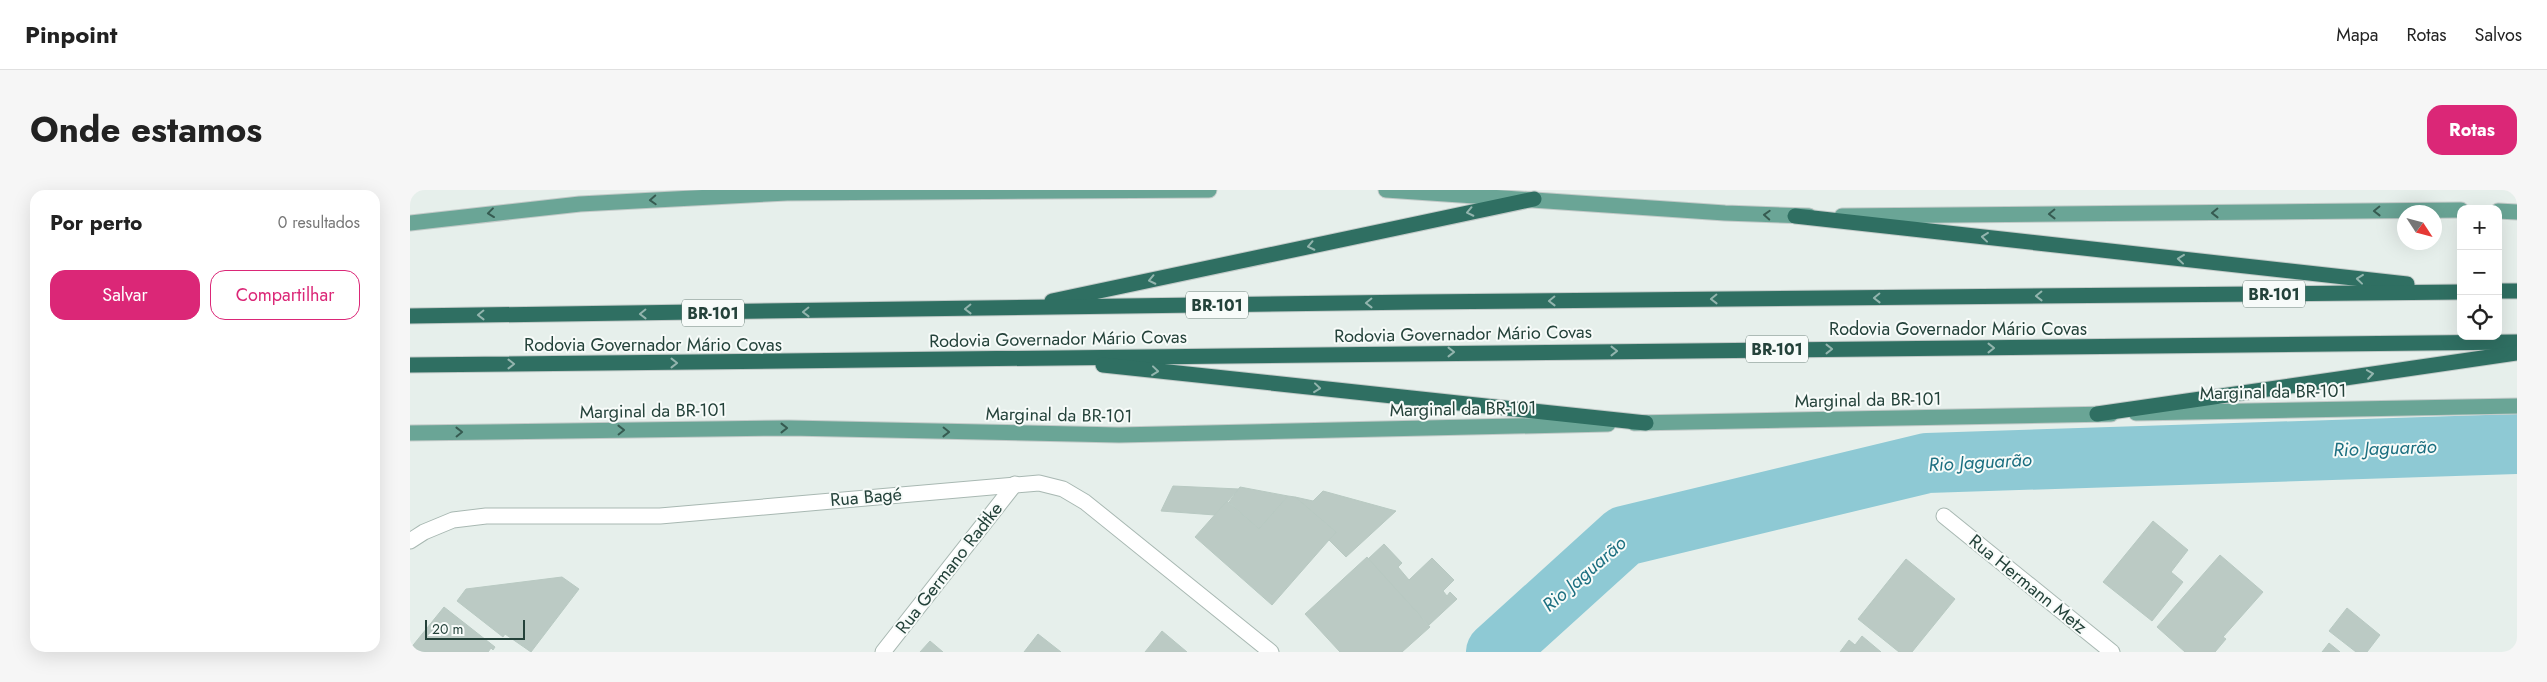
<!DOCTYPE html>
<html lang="pt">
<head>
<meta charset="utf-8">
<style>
	:root { --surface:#fff; --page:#f6f6f6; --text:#222; --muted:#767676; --line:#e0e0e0; --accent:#db2777 }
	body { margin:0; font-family:Jost,sans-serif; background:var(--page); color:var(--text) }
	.controls { position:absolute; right:15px; top:15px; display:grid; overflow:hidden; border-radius:10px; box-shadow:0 5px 20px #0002 }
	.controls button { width:45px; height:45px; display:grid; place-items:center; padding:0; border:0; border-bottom:1px solid var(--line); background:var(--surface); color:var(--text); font:25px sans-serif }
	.compass { position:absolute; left:1987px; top:15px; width:45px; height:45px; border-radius:50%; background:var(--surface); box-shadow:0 5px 20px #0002; rotate:126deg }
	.scale { position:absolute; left:15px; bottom:12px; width:100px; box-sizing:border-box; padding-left:5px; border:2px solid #24423a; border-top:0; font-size:14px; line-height:18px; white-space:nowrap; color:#24423a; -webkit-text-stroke:4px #f7fbf9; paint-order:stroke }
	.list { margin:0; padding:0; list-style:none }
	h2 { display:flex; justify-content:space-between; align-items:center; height:65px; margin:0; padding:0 20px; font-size:21px }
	h2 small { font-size:16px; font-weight:400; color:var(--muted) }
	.actions { display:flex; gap:10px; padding:15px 20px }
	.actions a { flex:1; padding:11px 0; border:1px solid var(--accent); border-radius:15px; text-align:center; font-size:18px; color:var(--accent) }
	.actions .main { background:var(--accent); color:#fff }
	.icon { flex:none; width:28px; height:28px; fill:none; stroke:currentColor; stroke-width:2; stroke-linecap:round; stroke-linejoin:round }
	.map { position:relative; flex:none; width:2107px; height:462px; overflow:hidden; border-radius:15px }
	header { display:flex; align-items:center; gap:30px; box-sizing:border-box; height:70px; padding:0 25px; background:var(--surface); border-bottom:1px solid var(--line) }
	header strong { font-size:24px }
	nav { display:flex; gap:28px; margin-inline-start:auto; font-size:18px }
	.intro { display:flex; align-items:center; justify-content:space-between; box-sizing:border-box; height:120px; padding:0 30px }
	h1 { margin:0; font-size:35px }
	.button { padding:12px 22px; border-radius:15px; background:var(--accent); color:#fff; font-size:18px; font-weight:700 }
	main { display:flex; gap:30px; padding:0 30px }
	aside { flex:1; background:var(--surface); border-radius:15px; box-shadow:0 5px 20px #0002 }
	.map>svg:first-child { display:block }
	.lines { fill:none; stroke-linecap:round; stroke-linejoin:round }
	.river { stroke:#8ec9d4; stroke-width:60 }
	.building { fill:#bbcac4; stroke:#b8c9c2 }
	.minor-casing { stroke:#a8b8b2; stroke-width:17 }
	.major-casing { stroke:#c2cac8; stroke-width:17 }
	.highway-casing { stroke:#c2cac8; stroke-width:17 }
	.minor { stroke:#fff; stroke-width:15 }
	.major { stroke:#6aa596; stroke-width:15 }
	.highway { stroke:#2f6f62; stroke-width:15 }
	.oneway { stroke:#365b51 }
	.oneway2 { stroke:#93b5ae }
	.labels { text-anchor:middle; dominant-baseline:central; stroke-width:4; stroke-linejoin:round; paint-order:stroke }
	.shield { fill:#f7fbf9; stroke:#637a73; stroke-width:1 }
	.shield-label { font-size:16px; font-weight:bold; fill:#24423a }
	.street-label { font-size:18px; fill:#24423a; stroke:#f7fbf9 }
	.water-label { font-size:19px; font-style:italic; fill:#1c6f80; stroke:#f7fbf9 }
</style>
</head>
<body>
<header>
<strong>Pinpoint</strong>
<nav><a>Mapa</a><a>Rotas</a><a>Salvos</a></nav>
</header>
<div class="intro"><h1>Onde estamos</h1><a class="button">Rotas</a></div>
<main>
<aside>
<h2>Por perto<small>0 resultados</small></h2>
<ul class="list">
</ul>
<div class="actions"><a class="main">Salvar</a><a>Compartilhar</a></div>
</aside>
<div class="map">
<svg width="2107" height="462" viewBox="0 0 2107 462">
	<rect width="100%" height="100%" fill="#e6efeb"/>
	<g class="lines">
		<!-- river -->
		<path class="river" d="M 1086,462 L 1214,346 L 1517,273 L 2107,254"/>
	</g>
	<!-- building -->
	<g class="building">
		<path d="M 763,296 L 829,299 L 805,325 L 751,321 Z"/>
		<path d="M 830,297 L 878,306 L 849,339 L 819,312 Z"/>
		<path d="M 913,301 L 986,321 L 936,367 L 919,350 L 926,342 L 885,307 L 903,311 Z"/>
		<path d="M 878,306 L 885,307 L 926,342 L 862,415 L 785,347 L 817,311 L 849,339 Z"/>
		<path d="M 1743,331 L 1778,360 L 1761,382 L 1773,392 L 1742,431 L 1693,392 Z"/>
		<path d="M 974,354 L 992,373 L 988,377 L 999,390 L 1022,368 L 1044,390 L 1033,401 L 1037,406 L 1040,402 L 1047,409 L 1019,435 L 958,369 Z"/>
		<path d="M 1810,365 L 1853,402 L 1813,447 L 1816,449 L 1805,462 L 1775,462 L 1747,437 Z"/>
		<path d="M 957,367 L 1020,437 L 992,462 L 930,462 L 895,424 Z"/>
		<path d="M 1496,369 L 1545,409 L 1502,462 L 1489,462 L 1448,429 Z"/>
		<path d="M 152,387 L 169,399 L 121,462 L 95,444 L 93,447 L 47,411 L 56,399 Z"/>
		<path d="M 34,417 L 85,457 L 83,460 L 81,458 L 78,462 L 0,462 L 0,459 Z"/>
		<path d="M 1937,418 L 1970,445 L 1957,462 L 1946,462 L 1919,441 Z"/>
		<path d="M 752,441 L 777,462 L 735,462 Z"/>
		<path d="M 628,444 L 651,462 L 614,462 Z"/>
		<path d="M 1452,446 L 1471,462 L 1430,462 L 1439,450 L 1445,455 Z"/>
		<path d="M 520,451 L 533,462 L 510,462 Z"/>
		<path d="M 1919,453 L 1930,462 L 1912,462 Z"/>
	</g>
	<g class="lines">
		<defs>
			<g id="minor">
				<path d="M 1534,326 L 1702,462"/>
				<path d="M 0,351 L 14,342 L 43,330 L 76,326 L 250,326 L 629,293 L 653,299 L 675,312 L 861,462"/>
				<path d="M 473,462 L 605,294"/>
			</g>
			<g id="major">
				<path d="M 976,0 L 1315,23 L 1399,26"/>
				<path d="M 2088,21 L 2107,22"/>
				<path d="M 1432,26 L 2051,20"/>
				<path d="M 0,33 L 170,14 L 377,3 L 799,0"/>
				<path d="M 1726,223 L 2107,216"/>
				<path d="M 1224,233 L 1701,224"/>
				<path d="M 0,243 L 379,238 L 709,245 L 1198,234"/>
			</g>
			<g id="highway">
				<path d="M 1385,26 L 1997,94"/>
				<path d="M 2088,101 L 2107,101"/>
				<path d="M 642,111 L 1124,9"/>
				<path d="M 0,126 L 1008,112 L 2051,102"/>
				<path d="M 0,175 L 2107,152"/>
				<path d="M 693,175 L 1236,233"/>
				<path d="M 1687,224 L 2107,163"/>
			</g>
		</defs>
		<!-- minor casing -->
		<use href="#minor" class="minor-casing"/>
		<!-- major casing -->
		<use href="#major" class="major-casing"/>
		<!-- highway casing -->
		<use href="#highway" class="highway-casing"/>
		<!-- minor -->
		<use href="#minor" class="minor"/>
		<!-- major -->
		<use href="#major" class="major"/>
		<!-- highway -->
		<use href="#highway" class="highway"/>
	</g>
	<!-- one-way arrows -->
	<defs><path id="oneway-chevron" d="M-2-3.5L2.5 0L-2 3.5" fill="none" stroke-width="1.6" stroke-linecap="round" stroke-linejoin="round" transform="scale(1.25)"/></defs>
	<g class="oneway">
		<use href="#oneway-chevron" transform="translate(243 10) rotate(177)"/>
		<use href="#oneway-chevron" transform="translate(1967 21) rotate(179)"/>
		<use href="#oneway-chevron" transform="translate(81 23) rotate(173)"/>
		<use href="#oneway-chevron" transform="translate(1805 23) rotate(179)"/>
		<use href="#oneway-chevron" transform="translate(1642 24) rotate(179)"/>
		<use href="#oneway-chevron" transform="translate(1357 25) rotate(-177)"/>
		<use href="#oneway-chevron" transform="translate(374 238)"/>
		<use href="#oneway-chevron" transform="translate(211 240) rotate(-1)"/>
		<use href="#oneway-chevron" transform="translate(49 242) rotate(-1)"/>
		<use href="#oneway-chevron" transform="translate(536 242) rotate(1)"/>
	</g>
	<g class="oneway2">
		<use href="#oneway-chevron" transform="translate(1060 22) rotate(168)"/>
		<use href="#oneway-chevron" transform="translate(1575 47) rotate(-174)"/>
		<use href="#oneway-chevron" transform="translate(901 56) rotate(168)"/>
		<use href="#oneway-chevron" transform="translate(1771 69) rotate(-174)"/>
		<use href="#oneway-chevron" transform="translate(1950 89) rotate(-174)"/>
		<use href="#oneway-chevron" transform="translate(742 90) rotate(168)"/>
		<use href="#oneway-chevron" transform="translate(1629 106) rotate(179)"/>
		<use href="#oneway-chevron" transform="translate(1467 108) rotate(179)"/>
		<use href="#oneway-chevron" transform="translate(1304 109) rotate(179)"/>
		<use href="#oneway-chevron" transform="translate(1142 111) rotate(179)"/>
		<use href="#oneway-chevron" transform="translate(959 113) rotate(179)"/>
		<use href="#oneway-chevron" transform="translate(558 119) rotate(179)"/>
		<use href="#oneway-chevron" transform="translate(396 122) rotate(179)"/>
		<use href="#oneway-chevron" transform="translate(233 124) rotate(179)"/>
		<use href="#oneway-chevron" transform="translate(71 125) rotate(179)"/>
		<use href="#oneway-chevron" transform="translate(1581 158)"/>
		<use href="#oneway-chevron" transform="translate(1419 159)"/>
		<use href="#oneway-chevron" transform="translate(1204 161)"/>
		<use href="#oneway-chevron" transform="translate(1041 162)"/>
		<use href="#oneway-chevron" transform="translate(264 173)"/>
		<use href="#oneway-chevron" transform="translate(101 174)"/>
		<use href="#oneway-chevron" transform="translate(745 181) rotate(6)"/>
		<use href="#oneway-chevron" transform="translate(1960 184) rotate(-8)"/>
		<use href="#oneway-chevron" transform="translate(907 198) rotate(6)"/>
	</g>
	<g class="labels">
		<!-- shield labels -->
		<g class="shield">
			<rect x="1833" y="90.5" width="62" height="27" rx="4"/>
			<rect x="776" y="101.5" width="62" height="27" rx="4"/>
			<rect x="272" y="109.5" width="62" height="27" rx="4"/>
			<rect x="1336" y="145.5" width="62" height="27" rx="4"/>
		</g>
		<g class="shield-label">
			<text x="1864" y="104">BR-101</text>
			<text x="807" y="115">BR-101</text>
			<text x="303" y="123">BR-101</text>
			<text x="1367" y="159">BR-101</text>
		</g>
		<!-- street labels -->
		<g class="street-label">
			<text x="1548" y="139">Rodovia Governador Mário Covas</text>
			<text transform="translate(1053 144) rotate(-1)">Rodovia Governador Mário Covas</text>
			<text transform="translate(648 149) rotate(-1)">Rodovia Governador Mário Covas</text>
			<text x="243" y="155">Rodovia Governador Mário Covas</text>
			<text transform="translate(1863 202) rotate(-1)">Marginal da BR-101</text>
			<text transform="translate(1458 210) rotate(-1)">Marginal da BR-101</text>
			<text transform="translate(1053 219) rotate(-1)">Marginal da BR-101</text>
			<text transform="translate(243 221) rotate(-1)">Marginal da BR-101</text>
			<text transform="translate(649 225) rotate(1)">Marginal da BR-101</text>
			<text transform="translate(456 307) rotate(-5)">Rua Bagé</text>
			<text transform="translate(539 378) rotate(-52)">Rua Germano Radtke</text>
			<text transform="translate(1618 394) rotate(39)">Rua Hermann Metz</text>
		</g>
		<!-- water labels -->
		<g class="water-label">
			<text transform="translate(1975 258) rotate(-2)">Rio Jaguarão</text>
			<text transform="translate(1570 272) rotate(-3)">Rio Jaguarão</text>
			<text transform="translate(1174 384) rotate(-41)">Rio Jaguarão</text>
		</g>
	</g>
</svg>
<div class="controls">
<button>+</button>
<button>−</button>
<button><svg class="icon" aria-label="locate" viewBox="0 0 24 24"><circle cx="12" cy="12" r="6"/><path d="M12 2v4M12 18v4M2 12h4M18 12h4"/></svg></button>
</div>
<svg class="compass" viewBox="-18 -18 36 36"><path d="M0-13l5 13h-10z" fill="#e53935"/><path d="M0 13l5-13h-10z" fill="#767676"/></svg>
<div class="scale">20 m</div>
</div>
</main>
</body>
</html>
